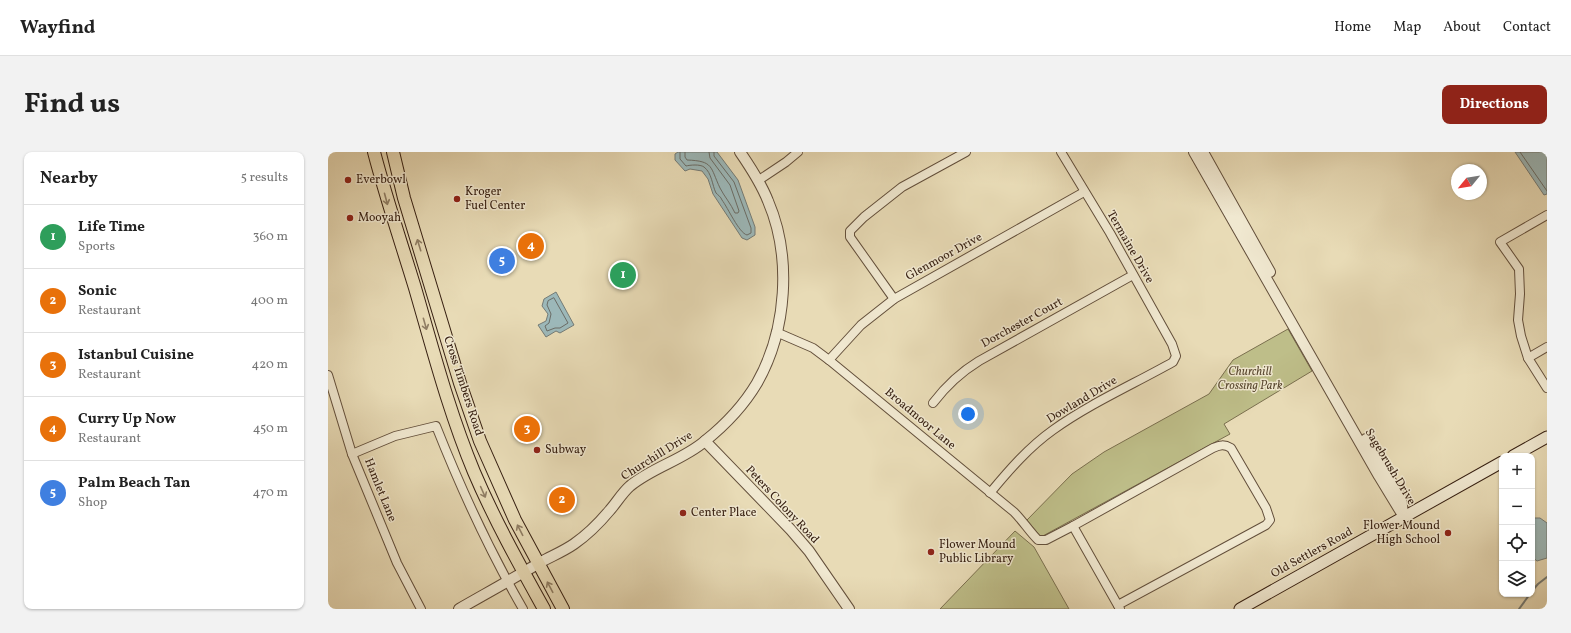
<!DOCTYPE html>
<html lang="en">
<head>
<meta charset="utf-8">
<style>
	:root { --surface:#fff; --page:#f2f2f2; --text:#222; --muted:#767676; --line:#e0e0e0; --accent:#8f2418 }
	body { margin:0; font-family:Vollkorn,serif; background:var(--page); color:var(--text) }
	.controls { position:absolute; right:12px; bottom:12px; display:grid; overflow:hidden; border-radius:8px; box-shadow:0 1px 3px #0004 }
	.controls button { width:36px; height:36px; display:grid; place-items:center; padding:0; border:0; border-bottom:1px solid var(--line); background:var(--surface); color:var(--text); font:20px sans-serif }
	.compass { position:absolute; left:1123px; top:12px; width:36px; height:36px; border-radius:50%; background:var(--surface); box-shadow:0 1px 3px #0004; rotate:240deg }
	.you { position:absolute; left:640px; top:262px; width:14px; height:14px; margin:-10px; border:3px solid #fff; border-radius:50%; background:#1a73e8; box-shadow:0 0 0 6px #1a73e833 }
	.badge { display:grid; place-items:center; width:26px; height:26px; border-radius:50%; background:var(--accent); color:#fff; font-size:13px; font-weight:700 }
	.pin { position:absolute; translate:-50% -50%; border:2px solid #fff; box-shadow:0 1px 4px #0006 }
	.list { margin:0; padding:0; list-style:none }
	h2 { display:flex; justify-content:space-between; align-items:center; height:52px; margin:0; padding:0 16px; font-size:17px }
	h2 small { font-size:13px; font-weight:400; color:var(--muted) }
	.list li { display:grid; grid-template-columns:26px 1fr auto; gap:12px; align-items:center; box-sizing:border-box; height:64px; padding:0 16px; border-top:1px solid var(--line) }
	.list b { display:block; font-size:15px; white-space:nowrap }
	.list p { margin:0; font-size:13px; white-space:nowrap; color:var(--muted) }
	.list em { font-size:13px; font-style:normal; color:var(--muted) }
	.icon { flex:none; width:22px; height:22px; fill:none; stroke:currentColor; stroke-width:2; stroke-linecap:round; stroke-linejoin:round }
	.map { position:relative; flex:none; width:1219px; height:457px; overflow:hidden; border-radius:8px }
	header { display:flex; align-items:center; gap:24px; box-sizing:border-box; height:56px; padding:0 20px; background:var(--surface); border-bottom:1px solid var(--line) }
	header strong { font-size:19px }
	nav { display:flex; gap:22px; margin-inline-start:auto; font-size:14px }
	.intro { display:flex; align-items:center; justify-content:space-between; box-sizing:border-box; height:96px; padding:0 24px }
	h1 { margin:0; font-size:28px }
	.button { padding:10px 18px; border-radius:8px; background:var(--accent); color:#fff; font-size:14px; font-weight:700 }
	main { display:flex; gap:24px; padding:0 24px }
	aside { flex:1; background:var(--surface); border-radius:8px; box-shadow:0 1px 3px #0004 }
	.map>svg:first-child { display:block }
	.green { fill:#bebe89; stroke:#7a6f4e }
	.water { fill:#9cb8b9; stroke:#747b76 }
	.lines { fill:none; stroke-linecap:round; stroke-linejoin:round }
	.shore { stroke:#6a6c66; stroke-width:1 }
	.stream { stroke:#747b76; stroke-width:2 }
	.minor-casing { stroke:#634f3b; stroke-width:10 }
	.tertiary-casing { stroke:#634f3b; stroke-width:12 }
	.secondary-casing { stroke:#372012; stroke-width:13 }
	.primary-casing { stroke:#372012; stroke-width:14 }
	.minor { stroke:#f0e8d0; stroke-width:8 }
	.tertiary { stroke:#f0e8d0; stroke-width:10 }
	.secondary { stroke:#f0e8d0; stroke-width:11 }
	.primary { stroke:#e8dbb6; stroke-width:12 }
	.oneway { stroke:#907e64 }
	.poi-dot { fill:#8f2418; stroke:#f0e8d0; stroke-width:1.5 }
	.labels { text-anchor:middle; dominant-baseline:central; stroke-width:3; stroke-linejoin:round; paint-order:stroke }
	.poi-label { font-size:12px; fill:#372012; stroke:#f0e8d0; text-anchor:start }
	.street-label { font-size:12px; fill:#372012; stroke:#f0e8d0 }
	.park-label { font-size:12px; font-style:italic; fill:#594830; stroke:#f0e8d0 }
</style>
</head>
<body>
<header>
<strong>Wayfind</strong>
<nav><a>Home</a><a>Map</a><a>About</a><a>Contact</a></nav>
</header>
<div class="intro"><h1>Find us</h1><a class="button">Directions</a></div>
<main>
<aside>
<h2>Nearby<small>5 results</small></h2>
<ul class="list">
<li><span class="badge" style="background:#2e9e5b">1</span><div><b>Life Time</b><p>Sports</p></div><em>360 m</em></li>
<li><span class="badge" style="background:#e8710a">2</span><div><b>Sonic</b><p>Restaurant</p></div><em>400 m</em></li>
<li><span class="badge" style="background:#e8710a">3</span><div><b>Istanbul Cuisine</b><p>Restaurant</p></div><em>420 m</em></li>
<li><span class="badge" style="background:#e8710a">4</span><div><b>Curry Up Now</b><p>Restaurant</p></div><em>450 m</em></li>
<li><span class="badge" style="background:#3f7fe0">5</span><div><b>Palm Beach Tan</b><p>Shop</p></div><em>470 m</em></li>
</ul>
</aside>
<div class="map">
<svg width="1219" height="457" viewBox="0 0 1219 457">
	<rect width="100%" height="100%" fill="#e8dbb6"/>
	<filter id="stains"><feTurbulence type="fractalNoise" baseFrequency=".005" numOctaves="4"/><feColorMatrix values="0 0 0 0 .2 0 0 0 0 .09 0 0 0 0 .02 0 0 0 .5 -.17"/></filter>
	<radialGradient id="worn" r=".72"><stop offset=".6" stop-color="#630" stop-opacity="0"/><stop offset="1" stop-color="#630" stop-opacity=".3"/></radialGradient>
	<!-- green -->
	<g class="green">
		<path d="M 960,177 L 984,219 L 896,272 L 902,282 L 713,385 L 699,368 L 744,322 L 776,300 L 881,242 L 905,208 Z"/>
		<path d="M 687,379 L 706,395 L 741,457 L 612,457 Z"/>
	</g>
	<!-- water -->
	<g class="water">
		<path d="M 350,0 L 389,0 L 410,28 L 427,75 L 427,83 L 419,88 L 414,86 L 385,42 L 380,27 L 374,19 L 362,17 L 357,19 L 347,8 L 347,2 Z"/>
		<path d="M 1187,0 L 1219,0 L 1219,42 L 1216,43 Z"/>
		<path d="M 228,140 L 246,173 L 232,181 L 228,179 L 218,185 L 210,173 L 218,169 L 220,162 L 214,154 L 216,147 Z"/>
		<path d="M 1204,366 L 1212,366 L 1219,371 L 1219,406 L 1209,409 L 1204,405 Z"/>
	</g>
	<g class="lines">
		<!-- shore -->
		<g class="shore">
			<path d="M 352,0 L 352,7 L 358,14 C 362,13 372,12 376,15 C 384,21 384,33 388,41 C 390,43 393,45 394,48 C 400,56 411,81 419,83 L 423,81 L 423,76 L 406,30 L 386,4 L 386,0"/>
			<path d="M 357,0 L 357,5 L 359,8 C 386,9 382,15 392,36 C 396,44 403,52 407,61 L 410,61 L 411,59 L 402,33 L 382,6 L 381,0"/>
			<path d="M 1192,0 L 1219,39"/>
			<path d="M 226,146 L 240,171 L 232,176 L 227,176 L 219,179 L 217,174 L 221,171 L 223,162 L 219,153 L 220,149 Z"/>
		</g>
		<!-- stream -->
		<g class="stream">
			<path d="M 1204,439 L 1210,432 L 1219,425"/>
			<path d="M 1191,457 L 1202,442"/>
		</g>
		<defs>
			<g id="minor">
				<path d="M 431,28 L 458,10 L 470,0"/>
				<path d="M 1219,63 L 1172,90 L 1191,117 L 1192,142 L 1190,168 L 1193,184 L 1200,206 L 1219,236"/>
				<path d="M 566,147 L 522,85 L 522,79 L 536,65 L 574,35 L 638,0"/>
				<path d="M 448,180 L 485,196 L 501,208 L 686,360 C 695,369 701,379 710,388 L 718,388 L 745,374 L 885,296 C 892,293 896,292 903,296 L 938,356 L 942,368 L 938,373 L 790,453"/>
				<path d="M 1200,206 L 1219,195"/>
				<path d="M 501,208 L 533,173 L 566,147 L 756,40"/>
				<path d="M 0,223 L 24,302 L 69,411 L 93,457"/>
				<path d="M 605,251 C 618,234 633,220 651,209 L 805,123"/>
				<path d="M 24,302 L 67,284 L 108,274 C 133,337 161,398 195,457"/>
				<path d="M 662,341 C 681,318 701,295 725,278 C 761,252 806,232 845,210 L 848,204 L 844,192 L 782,81 L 733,0"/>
				<path d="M 745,374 L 792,457"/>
			</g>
			<g id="tertiary">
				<path d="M 866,0 L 1051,324 L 1076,365"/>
				<path d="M 875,0 L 942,120"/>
				<path d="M 1038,287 L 1073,346 L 1075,361"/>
				<path d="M 377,289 L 463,378 L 481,399 L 521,457"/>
				<path d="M 131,457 C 159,441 186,426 213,410 C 224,404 236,399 246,392 C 259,383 272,370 282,358 C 289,350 294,341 302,334 C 325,315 355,308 377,289 C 397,273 416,253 429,231 C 459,178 464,105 440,49 C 433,31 423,16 412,0"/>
			</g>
			<g id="secondary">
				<path d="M 1185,304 L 1219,285"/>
				<path d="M 912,457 L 1174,310"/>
			</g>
			<g id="primary">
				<path d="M 46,0 C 58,46 73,90 87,136 C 105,198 121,260 146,320 C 166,367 191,412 216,457"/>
				<path d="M 65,0 L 76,46 L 132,231 L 152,289 L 187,368 L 235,457"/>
			</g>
		</defs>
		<!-- minor casing -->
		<use href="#minor" class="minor-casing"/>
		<!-- tertiary casing -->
		<use href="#tertiary" class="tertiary-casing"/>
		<!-- secondary casing -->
		<use href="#secondary" class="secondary-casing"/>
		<!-- primary casing -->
		<use href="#primary" class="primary-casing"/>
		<!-- minor -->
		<use href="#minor" class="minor"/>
		<!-- tertiary -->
		<use href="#tertiary" class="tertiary"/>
		<!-- secondary -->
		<use href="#secondary" class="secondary"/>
		<!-- primary -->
		<use href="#primary" class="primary"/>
	</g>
	<!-- one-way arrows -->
	<defs><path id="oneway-shaft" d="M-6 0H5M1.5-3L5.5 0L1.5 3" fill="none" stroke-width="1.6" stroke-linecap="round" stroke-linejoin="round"/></defs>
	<g class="oneway">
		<use href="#oneway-shaft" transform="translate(58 47) rotate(75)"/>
		<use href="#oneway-shaft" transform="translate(91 93) rotate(-107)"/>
		<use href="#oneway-shaft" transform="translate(97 172) rotate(74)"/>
		<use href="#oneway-shaft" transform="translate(155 340) rotate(66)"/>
		<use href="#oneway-shaft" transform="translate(192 378) rotate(-117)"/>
		<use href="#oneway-shaft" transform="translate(222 435) rotate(-118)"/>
	</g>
	<!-- markers -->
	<g class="poi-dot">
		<circle cx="20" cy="28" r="4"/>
		<circle cx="129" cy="47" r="4"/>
		<circle cx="22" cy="66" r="4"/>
		<circle cx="209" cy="298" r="4"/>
		<circle cx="355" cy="361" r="4"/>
		<circle cx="1120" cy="381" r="4"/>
		<circle cx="603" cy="400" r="4"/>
	</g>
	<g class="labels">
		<!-- poi labels -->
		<g class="poi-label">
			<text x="28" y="28">Everbowl</text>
			<text x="137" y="40">Kroger<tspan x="137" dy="14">Fuel Center</tspan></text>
			<text x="30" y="66">Mooyah</text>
			<text x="217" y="298">Subway</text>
			<text x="363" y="361">Center Place</text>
			<text x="1112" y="374" text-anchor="end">Flower Mound<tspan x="1112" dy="14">High School</tspan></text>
			<text x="611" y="393">Flower Mound<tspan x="611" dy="14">Public Library</tspan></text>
		</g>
		<!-- street labels -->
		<g class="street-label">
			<text transform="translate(802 95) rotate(60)">Termaine Drive</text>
			<text transform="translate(616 105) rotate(-29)">Glenmoor Drive</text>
			<text transform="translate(694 171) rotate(-29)">Dorchester Court</text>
			<text transform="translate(135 234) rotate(72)">Cross Timbers Road</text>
			<text transform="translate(754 248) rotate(-31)">Dowland Drive</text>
			<text transform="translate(592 267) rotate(40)">Broadmoor Lane</text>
			<text transform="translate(329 304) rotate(-32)">Churchill Drive</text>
			<text transform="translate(1062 315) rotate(59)">Sagebrush Drive</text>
			<text transform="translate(52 338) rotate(68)">Hamlet Lane</text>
			<text transform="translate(454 353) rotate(47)">Peters Colony Road</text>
			<text transform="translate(984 401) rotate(-29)">Old Settlers Road</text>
		</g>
		<!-- park labels -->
		<g class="park-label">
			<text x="922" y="220">Churchill<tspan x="922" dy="14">Crossing Park</tspan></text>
		</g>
	</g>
	<rect width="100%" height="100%" filter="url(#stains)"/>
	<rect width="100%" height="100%" fill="url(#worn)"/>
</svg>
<div class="controls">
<button>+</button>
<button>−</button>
<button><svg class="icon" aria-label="locate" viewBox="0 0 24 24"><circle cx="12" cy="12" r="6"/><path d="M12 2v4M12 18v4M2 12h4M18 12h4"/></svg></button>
<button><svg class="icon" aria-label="layers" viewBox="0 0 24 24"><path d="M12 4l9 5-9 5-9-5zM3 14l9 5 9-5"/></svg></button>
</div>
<svg class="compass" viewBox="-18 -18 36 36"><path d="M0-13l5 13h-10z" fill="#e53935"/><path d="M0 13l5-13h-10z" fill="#767676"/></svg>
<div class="you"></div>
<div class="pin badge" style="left:295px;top:123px;background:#2e9e5b">1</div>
<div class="pin badge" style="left:234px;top:348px;background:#e8710a">2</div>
<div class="pin badge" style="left:199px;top:277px;background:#e8710a">3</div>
<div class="pin badge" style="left:203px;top:94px;background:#e8710a">4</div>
<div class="pin badge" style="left:174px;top:109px;background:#3f7fe0">5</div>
</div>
</main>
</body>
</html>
